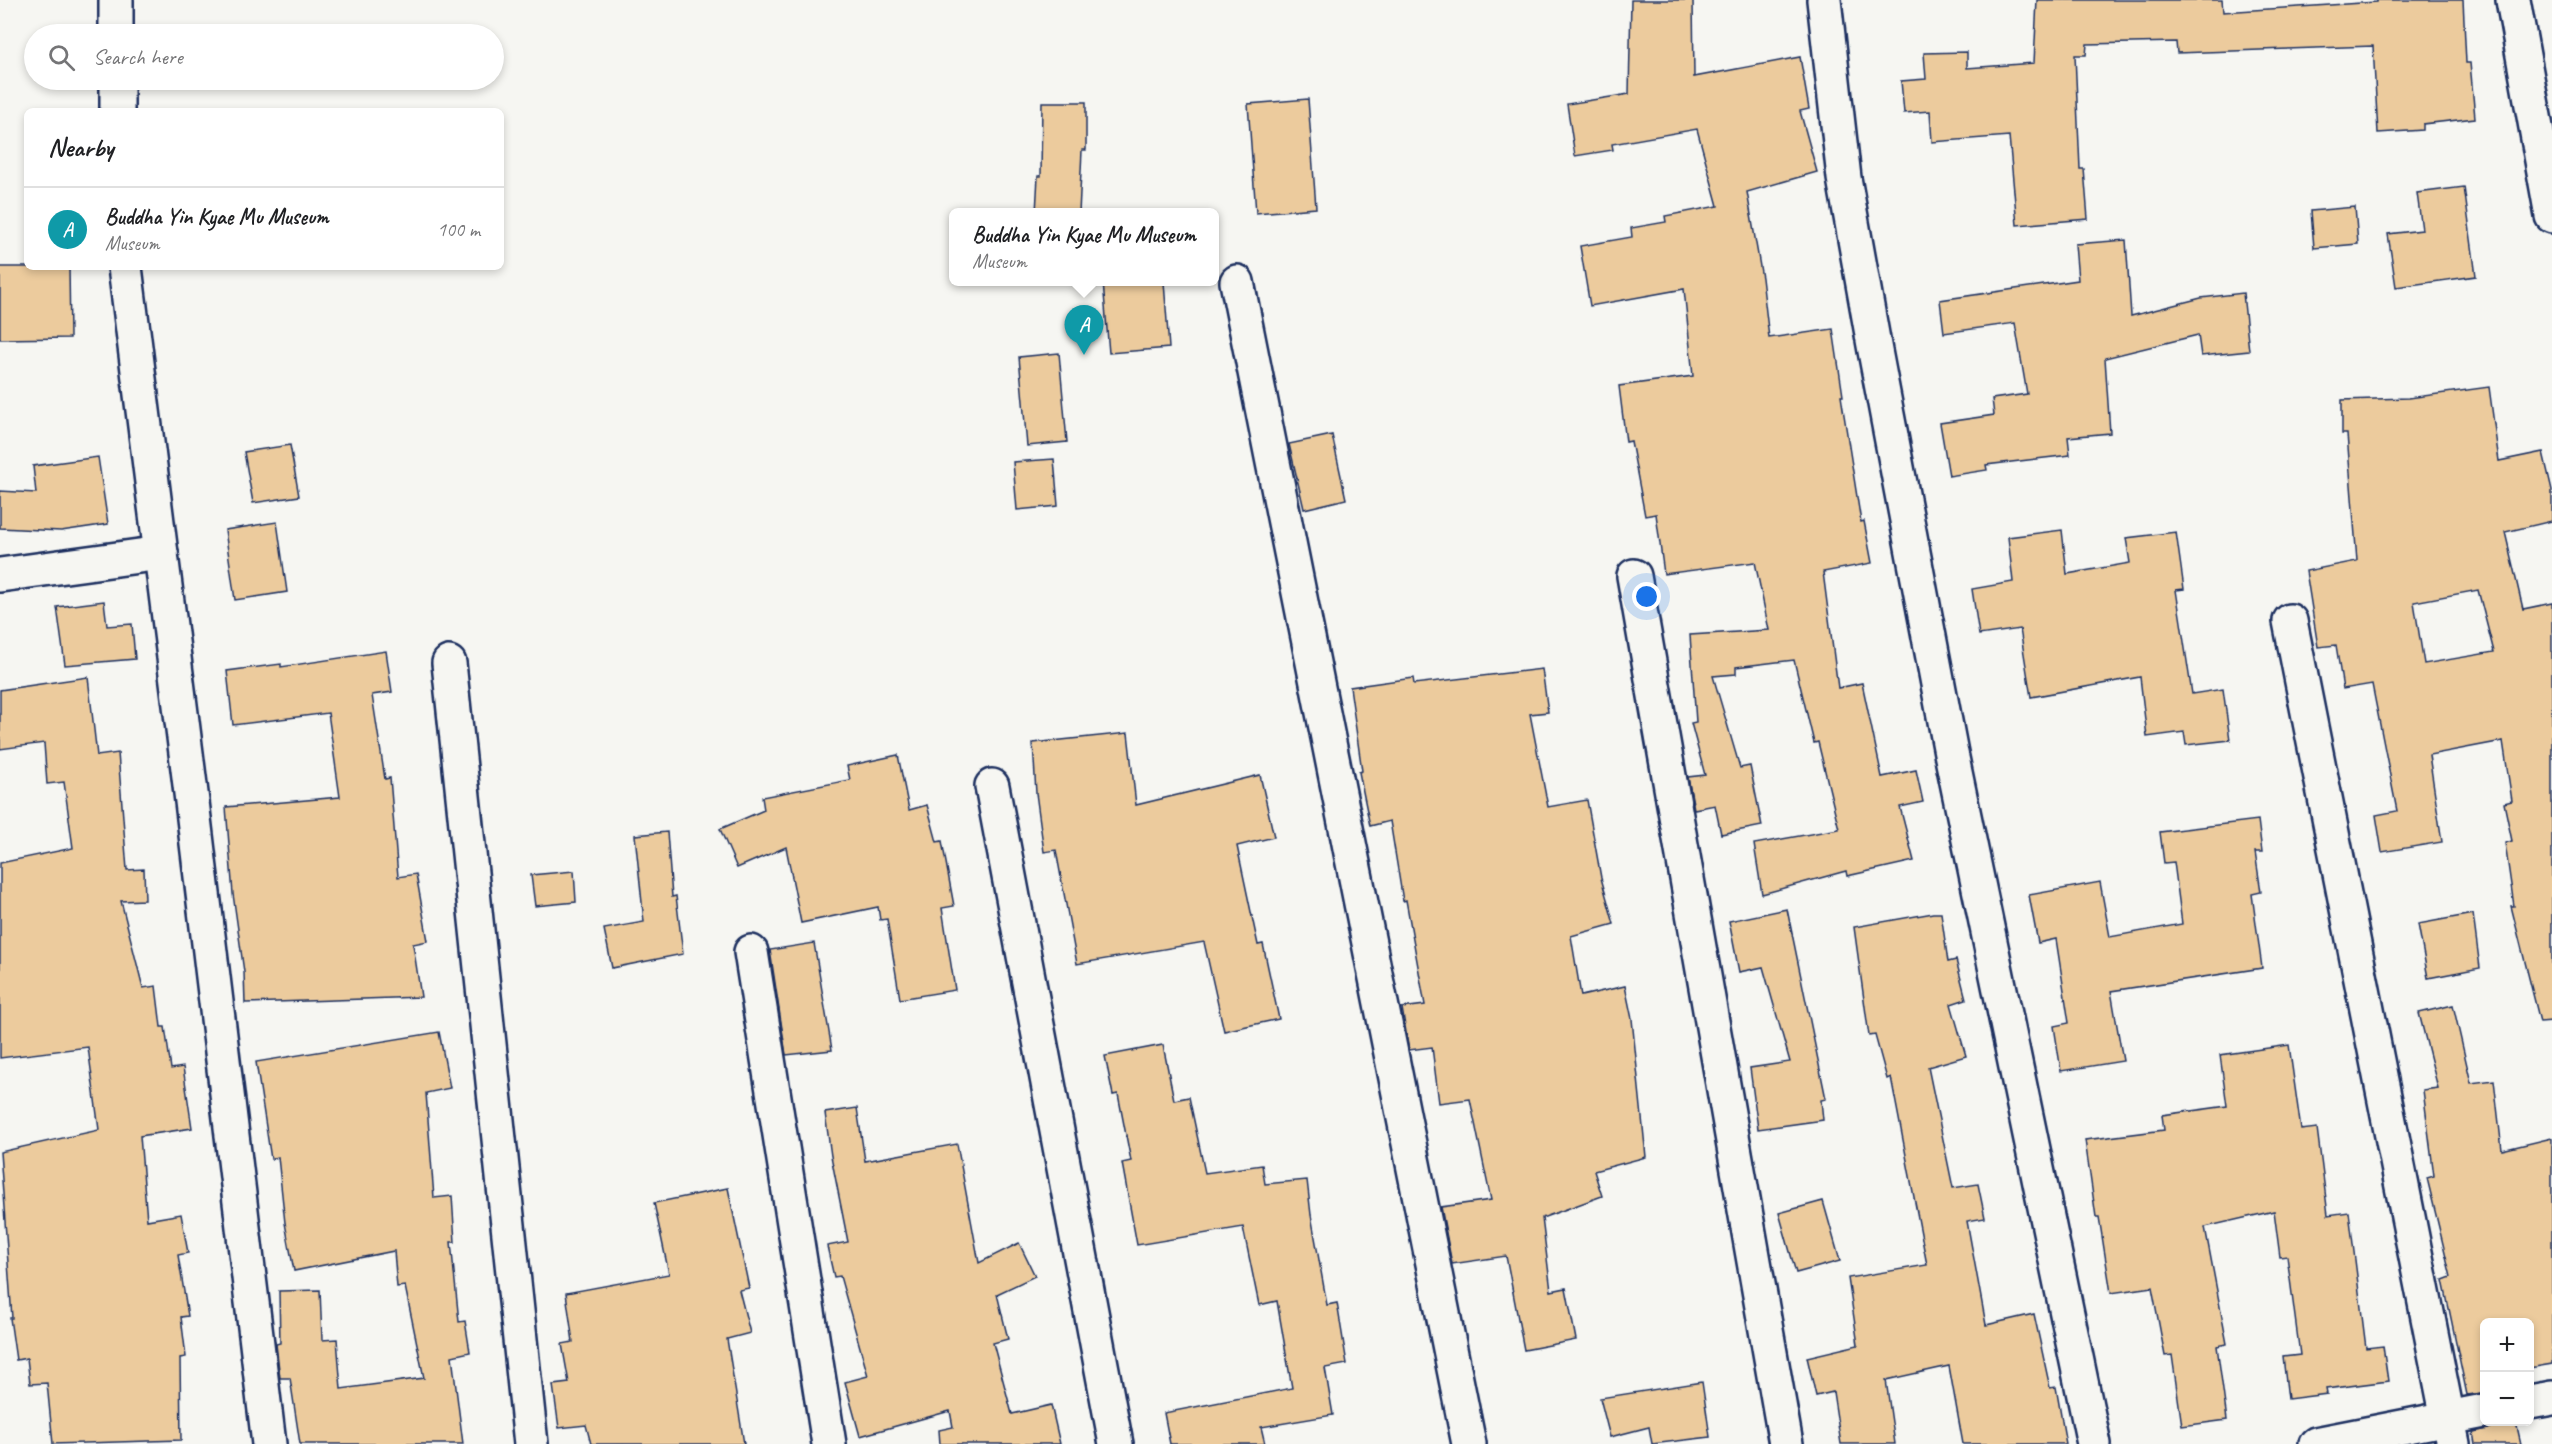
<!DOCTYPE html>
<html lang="en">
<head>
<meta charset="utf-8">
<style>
	:root { --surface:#fff; --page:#f6f6f6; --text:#202124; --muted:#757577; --line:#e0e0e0; --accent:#d1495b }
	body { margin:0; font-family:Caveat,sans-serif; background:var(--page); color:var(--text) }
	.controls { position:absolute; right:18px; bottom:18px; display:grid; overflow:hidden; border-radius:9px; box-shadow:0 3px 9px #0003 }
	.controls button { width:54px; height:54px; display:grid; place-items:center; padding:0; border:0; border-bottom:2px solid var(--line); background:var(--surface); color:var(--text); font:30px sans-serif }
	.you { position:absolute; left:1647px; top:597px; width:21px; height:21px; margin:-15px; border:4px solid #fff; border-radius:50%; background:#1a73e8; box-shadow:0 0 0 9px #1a73e833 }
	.badge { display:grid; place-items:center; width:39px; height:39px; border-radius:50%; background:var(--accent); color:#fff; font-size:20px; font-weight:700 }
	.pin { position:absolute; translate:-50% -50px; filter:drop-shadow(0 2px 3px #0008) }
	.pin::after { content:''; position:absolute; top:32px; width:21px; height:18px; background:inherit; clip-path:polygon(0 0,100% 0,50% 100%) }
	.popup { position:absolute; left:949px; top:208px; width:270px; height:78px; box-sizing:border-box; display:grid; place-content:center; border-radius:9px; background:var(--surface); filter:drop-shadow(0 2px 4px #0005); font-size:20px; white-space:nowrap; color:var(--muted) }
	.popup b { font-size:22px; color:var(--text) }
	.popup::after { content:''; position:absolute; left:50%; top:100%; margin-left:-12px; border:12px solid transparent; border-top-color:var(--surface) }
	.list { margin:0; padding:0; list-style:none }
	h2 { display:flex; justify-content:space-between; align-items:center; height:78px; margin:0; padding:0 24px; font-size:26px }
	h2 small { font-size:20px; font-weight:400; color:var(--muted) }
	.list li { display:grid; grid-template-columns:39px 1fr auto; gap:18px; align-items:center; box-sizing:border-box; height:84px; padding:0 24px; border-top:2px solid var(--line) }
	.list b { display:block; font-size:22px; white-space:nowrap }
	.list p { margin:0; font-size:20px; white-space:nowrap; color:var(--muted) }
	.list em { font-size:20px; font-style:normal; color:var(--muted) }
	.icon { flex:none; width:33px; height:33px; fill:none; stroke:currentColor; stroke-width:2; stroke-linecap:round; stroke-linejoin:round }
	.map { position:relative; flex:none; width:2552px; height:1444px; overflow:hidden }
	.search { position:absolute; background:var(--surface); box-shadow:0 3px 9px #0003; left:24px; top:24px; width:480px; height:66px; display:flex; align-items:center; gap:15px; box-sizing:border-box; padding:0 21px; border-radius:33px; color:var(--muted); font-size:22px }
	.panel { position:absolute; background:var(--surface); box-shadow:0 3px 9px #0003; left:24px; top:108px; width:480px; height:162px; border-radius:9px }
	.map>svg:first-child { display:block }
	.building { fill:#eccb9d; stroke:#1b2f5e; stroke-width:1.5; fill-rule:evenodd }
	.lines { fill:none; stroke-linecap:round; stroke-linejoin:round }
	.minor-casing { stroke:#1b2f5e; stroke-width:38 }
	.minor { stroke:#f6f6f2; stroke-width:33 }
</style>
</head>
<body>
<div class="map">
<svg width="2552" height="1444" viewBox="0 0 2552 1444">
	<rect width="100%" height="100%" fill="#f6f6f2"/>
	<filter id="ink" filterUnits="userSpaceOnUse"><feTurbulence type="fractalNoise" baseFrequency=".0167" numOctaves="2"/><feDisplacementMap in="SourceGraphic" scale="12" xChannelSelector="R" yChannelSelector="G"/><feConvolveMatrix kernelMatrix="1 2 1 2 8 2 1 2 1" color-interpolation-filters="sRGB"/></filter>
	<g filter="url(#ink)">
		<!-- building -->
		<g class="building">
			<path d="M 1631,0 L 1693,0 L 1694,77 L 1800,57 L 1809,109 L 1800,111 L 1817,172 L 1747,192 L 1762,278 L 1769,338 L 1833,329 L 1843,396 L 1841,396 L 1861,522 L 1864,521 L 1872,563 L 1823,572 L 1838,688 L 1862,683 L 1882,777 L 1916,770 L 1923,802 L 1900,807 L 1914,861 L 1847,876 L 1846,871 L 1762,894 L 1754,844 L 1839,829 L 1818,742 L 1814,743 L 1794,660 L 1736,667 L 1736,674 L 1713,676 L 1740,768 L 1750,766 L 1762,826 L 1721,834 L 1715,805 L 1694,809 L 1688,777 L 1705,775 L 1691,723 L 1696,722 L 1690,635 L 1769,630 L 1755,562 L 1664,574 L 1656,514 L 1645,516 L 1631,441 L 1626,442 L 1619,386 L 1693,376 L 1684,289 L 1590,306 L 1580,246 L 1632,237 L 1631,228 L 1666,222 L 1665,216 L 1718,206 L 1697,129 L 1612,144 L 1613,150 L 1575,156 L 1567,104 L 1629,94 Z"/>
			<path d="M 2037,0 L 2222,0 L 2223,12 L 2377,2 L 2377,0 L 2463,0 L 2466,63 L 2470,63 L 2475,118 L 2423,124 L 2423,130 L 2378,133 L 2373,46 L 2177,53 L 2176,42 L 2087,44 L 2086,55 L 2075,55 L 2080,169 L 2084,169 L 2088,219 L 2017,225 L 2009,136 L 1932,142 L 1930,111 L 1904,113 L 1901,81 L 1926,79 L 1924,53 L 1967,52 L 1967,68 L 2034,63 Z"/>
			<path d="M 1308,99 L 1316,208 L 1256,213 L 1248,104 Z"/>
			<path d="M 1042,102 L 1086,102 L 1086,150 L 1082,150 L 1079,213 L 1036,213 L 1038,176 L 1041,176 Z"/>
			<path d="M 2464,187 L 2476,276 L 2396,287 L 2388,234 L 2422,230 L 2417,193 Z"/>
			<path d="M 2355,207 L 2358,244 L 2314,248 L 2311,211 Z"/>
			<path d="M 2126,240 L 2131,316 L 2201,298 L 2243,293 L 2249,351 L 2201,356 L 2198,335 L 2105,358 L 2110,433 L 2068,437 L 2070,455 L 1986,465 L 1987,470 L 1949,476 L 1940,423 L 1994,415 L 1992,399 L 2027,394 L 2015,323 L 1944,333 L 1940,300 L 2078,280 L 2075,244 Z"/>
			<path d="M 0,267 L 69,267 L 70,338 L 0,339 Z"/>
			<path d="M 1103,282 L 1164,282 L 1169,348 L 1109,353 Z"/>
			<path d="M 1059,353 L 1067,442 L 1027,446 L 1019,357 Z"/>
			<path d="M 2489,387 L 2499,461 L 2543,452 L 2552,490 L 2552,521 L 2505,532 L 2523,609 L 2552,603 L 2552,1021 L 2540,1022 L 2511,906 L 2514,906 L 2505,843 L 2512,841 L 2504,803 L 2512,801 L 2503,741 L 2429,755 L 2442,842 L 2382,852 L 2376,815 L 2397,811 L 2372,684 L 2343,689 L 2336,645 L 2318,647 L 2306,571 L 2357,561 L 2347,434 L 2342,434 L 2342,400 L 2409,398 ZM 2478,590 L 2494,652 L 2424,664 L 2414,602 Z"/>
			<path d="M 1332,435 L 1346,499 L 1304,509 L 1289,444 Z"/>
			<path d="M 290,445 L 299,496 L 253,503 L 244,452 Z"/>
			<path d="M 98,457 L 108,524 L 61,531 L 0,528 L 0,491 L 36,493 L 33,466 Z"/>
			<path d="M 1054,459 L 1058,506 L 1017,510 L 1013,462 Z"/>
			<path d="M 277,522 L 287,592 L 235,600 L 225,530 Z"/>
			<path d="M 2062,530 L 2067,574 L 2130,563 L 2126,538 L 2176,532 L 2184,589 L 2176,590 L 2192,694 L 2223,689 L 2230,740 L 2186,745 L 2184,732 L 2147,737 L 2140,677 L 2031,697 L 2020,629 L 1979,635 L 1972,589 L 2013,582 L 2008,537 Z"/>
			<path d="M 104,601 L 107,626 L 132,624 L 135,659 L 65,665 L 57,607 Z"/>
			<path d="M 386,651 L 392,692 L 372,695 L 385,779 L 390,778 L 398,877 L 416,874 L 428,941 L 413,944 L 421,997 L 245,1003 L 244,972 L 233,894 L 226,807 L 340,797 L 328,713 L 233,725 L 227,671 L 281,664 L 281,667 Z"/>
			<path d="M 1542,669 L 1548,712 L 1530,714 L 1548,807 L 1587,800 L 1601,878 L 1614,924 L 1571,936 L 1581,996 L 1625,986 L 1632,1019 L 1646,1157 L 1594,1171 L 1602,1196 L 1542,1218 L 1551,1291 L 1566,1288 L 1576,1340 L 1524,1350 L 1506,1256 L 1452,1264 L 1441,1207 L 1491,1200 L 1470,1099 L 1439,1103 L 1432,1047 L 1409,1050 L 1402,1008 L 1425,1005 L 1406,900 L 1403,901 L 1390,821 L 1370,826 L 1359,772 L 1362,771 L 1350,687 L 1413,678 L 1414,684 Z"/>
			<path d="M 88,677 L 97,756 L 118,753 L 127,870 L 144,869 L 145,900 L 121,901 L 143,988 L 156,986 L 161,1027 L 165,1027 L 171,1069 L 183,1067 L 192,1128 L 140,1136 L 147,1220 L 181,1214 L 188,1253 L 178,1255 L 188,1316 L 181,1317 L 186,1357 L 180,1358 L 181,1440 L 53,1444 L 47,1383 L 30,1384 L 27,1358 L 16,1360 L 10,1318 L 12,1318 L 0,1152 L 99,1130 L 88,1047 L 0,1058 L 0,863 L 73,848 L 64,782 L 47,784 L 44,743 L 0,749 L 0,690 Z"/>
			<path d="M 1128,733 L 1136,805 L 1260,775 L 1274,837 L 1237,846 L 1258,945 L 1263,944 L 1279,1019 L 1224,1031 L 1204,942 L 1077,964 L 1056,850 L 1044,852 L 1036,793 L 1033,743 Z"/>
			<path d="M 898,755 L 909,810 L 927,805 L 937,842 L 942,841 L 954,906 L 942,908 L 955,990 L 900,999 L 887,919 L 880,920 L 878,907 L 801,923 L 786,847 L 737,868 L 720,829 L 764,810 L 762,797 L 850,780 L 847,766 Z"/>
			<path d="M 2258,820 L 2262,852 L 2255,852 L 2261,892 L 2252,894 L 2262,968 L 2111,991 L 2123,1061 L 2061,1071 L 2054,1026 L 2069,1023 L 2056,939 L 2038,943 L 2029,895 L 2100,882 L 2110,937 L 2182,924 L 2174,862 L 2164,863 L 2160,832 Z"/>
			<path d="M 667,832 L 672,897 L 676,896 L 683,954 L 612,968 L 604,929 L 644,922 L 635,835 Z"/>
			<path d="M 574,871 L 576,902 L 535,906 L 531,875 Z"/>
			<path d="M 1787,909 L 1826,1099 L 1821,1100 L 1823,1120 L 1758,1129 L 1750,1068 L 1790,1062 L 1763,967 L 1739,972 L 1729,921 Z"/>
			<path d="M 1933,913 L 1941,913 L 1948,962 L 1956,960 L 1966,999 L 1951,1004 L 1966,1056 L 1928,1067 L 1953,1188 L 1978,1184 L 1985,1218 L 1967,1221 L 1986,1325 L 2034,1314 L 2050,1388 L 2056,1387 L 2066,1444 L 1963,1444 L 1949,1366 L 1886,1380 L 1895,1444 L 1841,1444 L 1833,1392 L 1816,1396 L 1807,1357 L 1858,1345 L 1848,1278 L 1927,1265 L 1891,1077 L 1887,1079 L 1875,1035 L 1869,1036 L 1854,927 Z"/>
			<path d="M 2473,914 L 2480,968 L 2428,978 L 2418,924 Z"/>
			<path d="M 814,943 L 832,1050 L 786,1055 L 770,950 Z"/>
			<path d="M 2453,1005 L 2471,1083 L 2494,1080 L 2502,1150 L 2552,1138 L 2552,1364 L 2529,1368 L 2529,1323 L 2484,1323 L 2484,1393 L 2467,1395 L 2443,1280 L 2451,1277 L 2427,1178 L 2434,1176 L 2423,1090 L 2438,1088 L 2419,1013 Z"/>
			<path d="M 439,1032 L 450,1088 L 426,1093 L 434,1198 L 452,1196 L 455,1242 L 451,1242 L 459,1322 L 465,1321 L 470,1352 L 452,1356 L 463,1444 L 300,1444 L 290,1378 L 280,1378 L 276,1344 L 280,1343 L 279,1291 L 320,1290 L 322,1340 L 337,1339 L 341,1389 L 424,1378 L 405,1286 L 397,1287 L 394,1251 L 294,1271 L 285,1223 L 278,1157 L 271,1159 L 256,1062 Z"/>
			<path d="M 1163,1045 L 1174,1100 L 1189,1097 L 1205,1173 L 1262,1165 L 1265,1184 L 1307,1180 L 1311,1215 L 1327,1305 L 1337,1303 L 1347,1364 L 1325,1368 L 1333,1415 L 1261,1427 L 1265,1444 L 1170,1444 L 1164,1413 L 1292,1388 L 1277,1301 L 1259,1305 L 1243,1227 L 1137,1245 L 1122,1163 L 1131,1161 L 1118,1094 L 1113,1095 L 1105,1056 Z"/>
			<path d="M 2289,1045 L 2301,1130 L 2317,1128 L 2328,1215 L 2349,1212 L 2366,1348 L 2383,1346 L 2388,1381 L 2326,1389 L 2327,1394 L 2288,1399 L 2283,1357 L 2300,1355 L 2287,1256 L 2280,1257 L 2274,1211 L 2205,1227 L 2227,1344 L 2217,1346 L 2227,1420 L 2182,1426 L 2172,1355 L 2165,1356 L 2152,1287 L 2111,1293 L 2099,1217 L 2096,1217 L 2085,1140 L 2164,1130 L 2162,1115 L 2227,1106 L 2220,1055 Z"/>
			<path d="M 857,1108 L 865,1161 L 957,1144 L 979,1263 L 1019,1243 L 1035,1276 L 997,1294 L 1008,1339 L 993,1343 L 1012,1414 L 1051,1405 L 1060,1444 L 940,1444 L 939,1430 L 953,1427 L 950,1411 L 860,1436 L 845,1382 L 868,1376 L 840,1276 L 834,1277 L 827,1246 L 848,1242 L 831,1156 L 825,1113 Z"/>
			<path d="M 728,1188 L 749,1288 L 739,1290 L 750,1333 L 727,1339 L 744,1444 L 591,1444 L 586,1425 L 559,1428 L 553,1385 L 569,1383 L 562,1344 L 573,1342 L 566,1293 L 669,1274 L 654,1203 Z"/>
			<path d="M 1823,1201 L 1840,1261 L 1796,1273 L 1779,1213 Z"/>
			<path d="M 1702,1382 L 1710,1437 L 1652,1444 L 1649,1427 L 1610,1437 L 1600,1398 Z"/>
			<path d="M 2499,1422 L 2516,1422 L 2521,1444 L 2475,1444 L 2473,1432 L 2488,1429 Z"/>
		</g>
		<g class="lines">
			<defs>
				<g id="minor">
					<path d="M 116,0 L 116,34"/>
					<path d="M 1824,0 L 1844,178 L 1875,351 L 1951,753 L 2094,1444"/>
					<path d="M 2513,0 L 2552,216"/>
					<path d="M 117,80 L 117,111"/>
					<path d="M 125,267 L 190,785 L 269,1444"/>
					<path d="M 1237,282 L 1469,1444"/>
					<path d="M 0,575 L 161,553"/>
					<path d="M 1634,576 L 1786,1444"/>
					<path d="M 2290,621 L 2453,1444"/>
					<path d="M 449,663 L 531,1444"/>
					<path d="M 992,786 L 1116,1444"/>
					<path d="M 751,952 L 829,1444"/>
					<path d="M 2530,1402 L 2552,1398"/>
					<path d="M 2316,1444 L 2484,1411"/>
				</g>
			</defs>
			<!-- minor casing -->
			<use href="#minor" class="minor-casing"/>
			<!-- minor -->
			<use href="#minor" class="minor"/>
		</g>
	</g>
</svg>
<div class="controls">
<button>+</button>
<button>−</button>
</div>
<div class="you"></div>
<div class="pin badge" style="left:1084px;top:355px;background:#0f9aa8">A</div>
<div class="popup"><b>Buddha Yin Kyae Mu Museum</b>Museum</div>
<div class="search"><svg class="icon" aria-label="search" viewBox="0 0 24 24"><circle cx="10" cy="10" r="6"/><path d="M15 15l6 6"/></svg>Search here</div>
<section class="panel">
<h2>Nearby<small></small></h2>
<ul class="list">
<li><span class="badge" style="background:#0f9aa8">A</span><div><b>Buddha Yin Kyae Mu Museum</b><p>Museum</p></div><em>100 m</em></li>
</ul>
</section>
</div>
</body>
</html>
